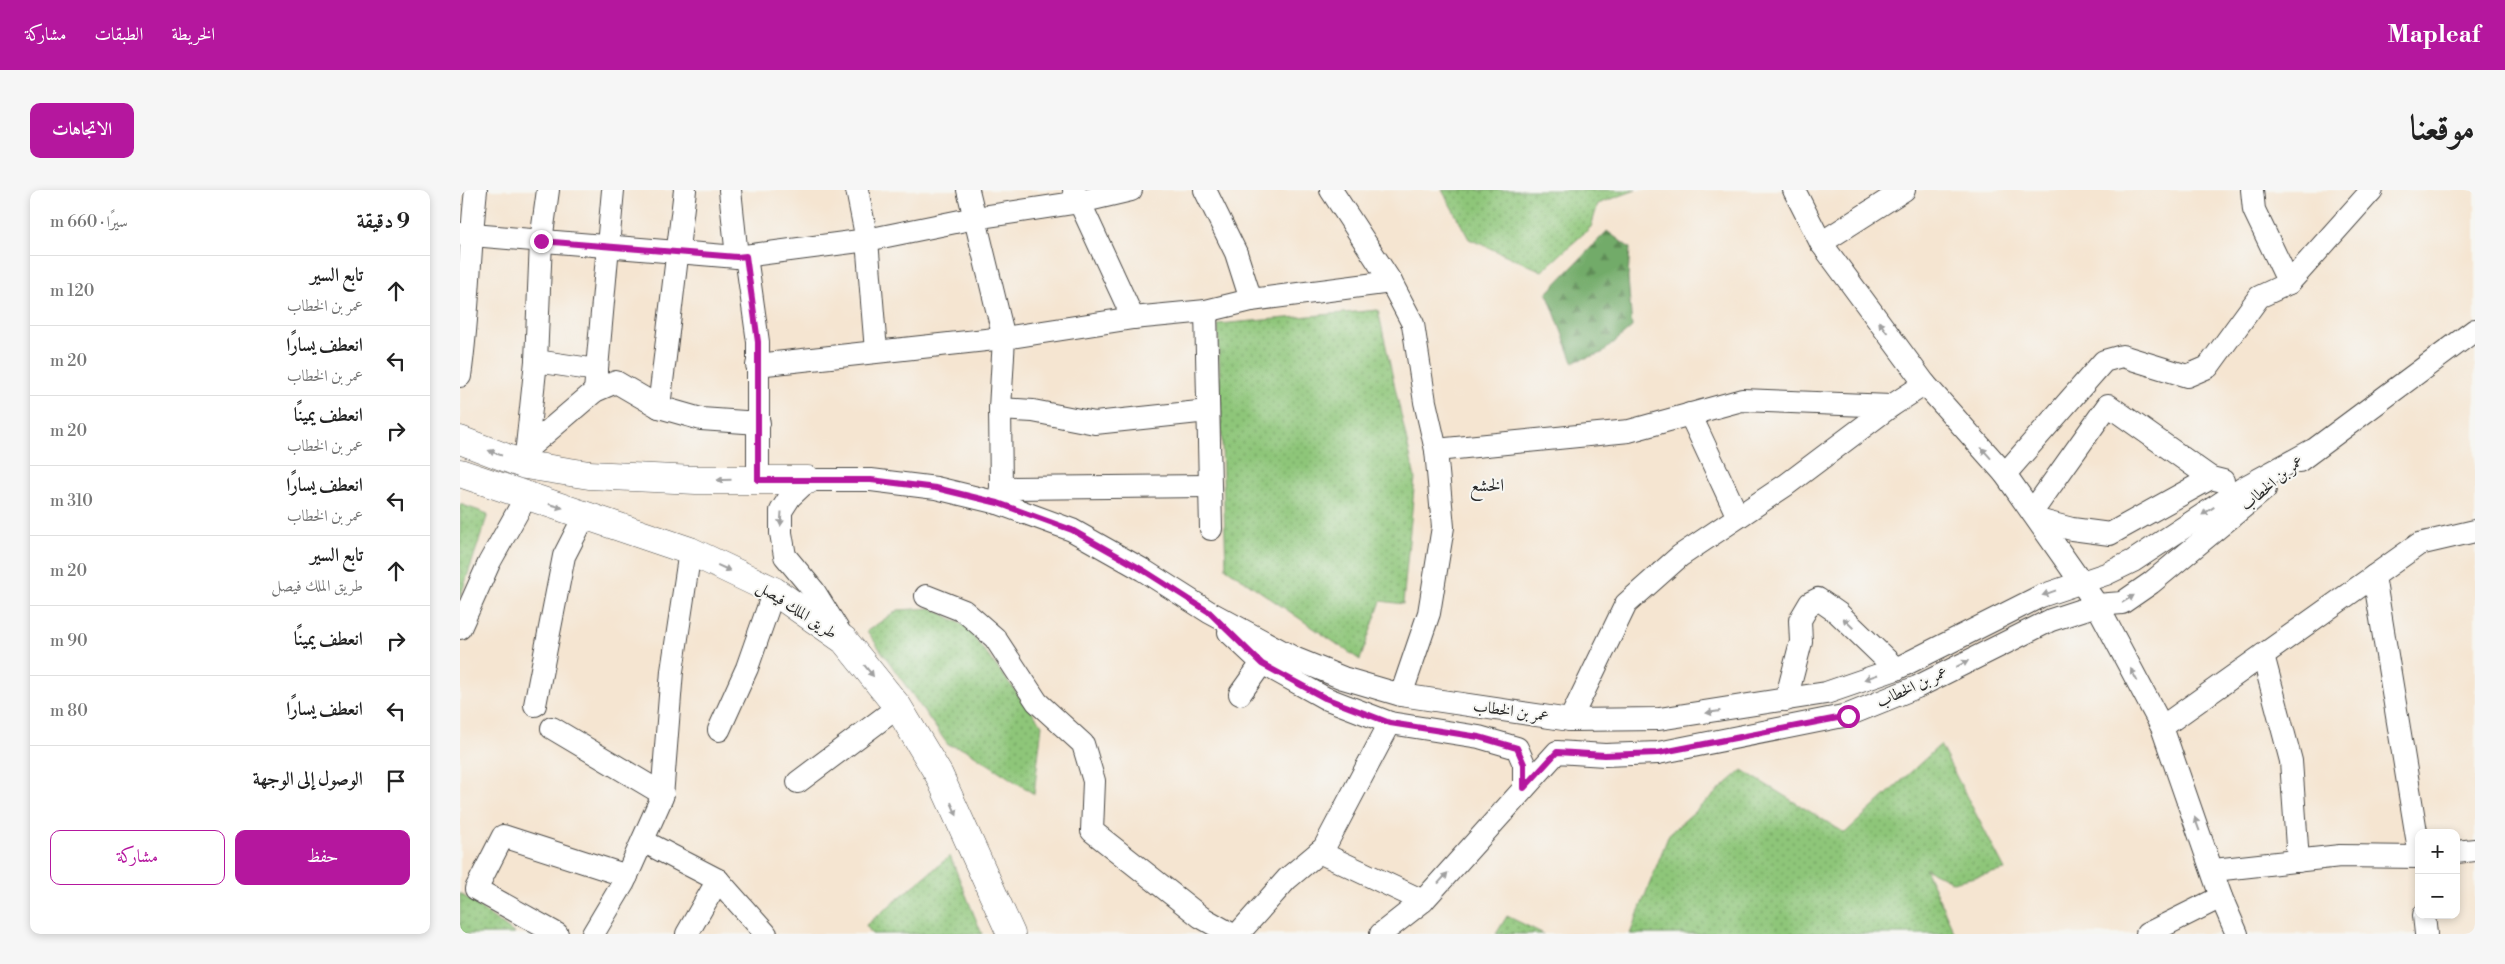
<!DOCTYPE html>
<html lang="ar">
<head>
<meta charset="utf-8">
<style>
	:root { --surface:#fff; --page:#f6f6f6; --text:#222; --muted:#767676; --line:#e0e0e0; --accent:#b5179e }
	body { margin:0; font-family:"Libre Bodoni",Amiri,serif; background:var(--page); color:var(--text); direction:rtl }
	.controls { position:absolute; right:15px; bottom:15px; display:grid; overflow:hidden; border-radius:10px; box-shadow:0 2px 8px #0003 }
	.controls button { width:45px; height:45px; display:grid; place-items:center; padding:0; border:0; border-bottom:1px solid var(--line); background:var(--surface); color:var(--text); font:25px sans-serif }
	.stop { position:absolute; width:15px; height:15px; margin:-11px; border:4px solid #b5179e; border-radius:50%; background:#fff }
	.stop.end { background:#b5179e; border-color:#fff; box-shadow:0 1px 5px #0008 }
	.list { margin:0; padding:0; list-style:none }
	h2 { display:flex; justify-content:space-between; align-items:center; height:65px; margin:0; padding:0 20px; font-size:21px }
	h2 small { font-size:16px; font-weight:400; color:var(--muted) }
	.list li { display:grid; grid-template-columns:32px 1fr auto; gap:15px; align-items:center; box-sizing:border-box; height:70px; padding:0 20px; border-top:1px solid var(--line) }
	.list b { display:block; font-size:19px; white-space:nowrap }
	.list p { margin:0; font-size:16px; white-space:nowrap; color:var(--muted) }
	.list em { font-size:16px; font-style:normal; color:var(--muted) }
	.actions { display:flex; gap:10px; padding:15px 20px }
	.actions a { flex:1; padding:11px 0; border:1px solid var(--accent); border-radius:10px; text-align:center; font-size:18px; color:var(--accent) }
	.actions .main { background:var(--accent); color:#fff }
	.icon { flex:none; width:28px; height:28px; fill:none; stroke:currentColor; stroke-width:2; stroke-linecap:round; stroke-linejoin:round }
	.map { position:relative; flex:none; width:2015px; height:744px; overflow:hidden; direction:ltr; border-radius:10px }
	header { display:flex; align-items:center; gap:30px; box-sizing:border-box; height:70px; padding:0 25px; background:var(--accent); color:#fff }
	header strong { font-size:24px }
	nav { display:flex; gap:28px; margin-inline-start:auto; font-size:18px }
	.intro { display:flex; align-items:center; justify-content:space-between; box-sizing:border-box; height:120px; padding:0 30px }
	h1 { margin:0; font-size:35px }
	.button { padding:12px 22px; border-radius:10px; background:var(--accent); color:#fff; font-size:18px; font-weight:700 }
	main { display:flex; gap:30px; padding:0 30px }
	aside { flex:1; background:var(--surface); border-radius:10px; box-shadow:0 2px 8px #0003 }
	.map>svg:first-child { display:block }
	.grass { fill:url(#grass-dots); stroke:#5c7852 }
	.forest { fill:url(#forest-firs); stroke:#4e6b4a }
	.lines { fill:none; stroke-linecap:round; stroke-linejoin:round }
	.minor-casing { stroke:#494744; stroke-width:24 }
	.major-casing { stroke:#494744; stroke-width:29 }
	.minor { stroke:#fff; stroke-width:22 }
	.major { stroke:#fff; stroke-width:28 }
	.oneway { fill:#a0a0a0 }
	.route { stroke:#b5179e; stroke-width:6 }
	.labels { text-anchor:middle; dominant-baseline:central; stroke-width:4; stroke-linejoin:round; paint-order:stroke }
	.street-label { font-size:16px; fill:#2b2b2b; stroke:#f6f6f2 }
	.neighbourhood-label { font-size:18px; fill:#2b2b2b; stroke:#f6f6f2 }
</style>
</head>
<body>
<header>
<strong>Mapleaf</strong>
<nav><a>الخريطة</a><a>الطبقات</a><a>مشاركة</a></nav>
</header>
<div class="intro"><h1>موقعنا</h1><a class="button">الاتجاهات</a></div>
<main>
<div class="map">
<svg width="2015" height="744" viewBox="0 0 2015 744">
	<defs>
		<pattern id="grass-dots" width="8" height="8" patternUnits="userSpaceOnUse" patternTransform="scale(1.25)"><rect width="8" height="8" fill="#8ec679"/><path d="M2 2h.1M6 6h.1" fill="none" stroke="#74a163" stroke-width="1.8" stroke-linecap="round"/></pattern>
		<pattern id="forest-firs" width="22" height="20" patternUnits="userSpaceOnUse" patternTransform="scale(1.25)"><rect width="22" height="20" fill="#72ab69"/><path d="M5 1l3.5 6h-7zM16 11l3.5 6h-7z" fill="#5e8b57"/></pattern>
	</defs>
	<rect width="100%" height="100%" fill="#f6f6f2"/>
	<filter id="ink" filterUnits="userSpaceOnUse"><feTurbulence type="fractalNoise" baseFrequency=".02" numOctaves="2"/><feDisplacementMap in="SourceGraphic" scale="10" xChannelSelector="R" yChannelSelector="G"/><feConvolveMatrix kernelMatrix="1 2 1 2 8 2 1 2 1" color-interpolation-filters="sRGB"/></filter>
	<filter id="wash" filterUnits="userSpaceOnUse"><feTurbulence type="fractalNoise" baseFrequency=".0096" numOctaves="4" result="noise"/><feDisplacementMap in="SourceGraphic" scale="20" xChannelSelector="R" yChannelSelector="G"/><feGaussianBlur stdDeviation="1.12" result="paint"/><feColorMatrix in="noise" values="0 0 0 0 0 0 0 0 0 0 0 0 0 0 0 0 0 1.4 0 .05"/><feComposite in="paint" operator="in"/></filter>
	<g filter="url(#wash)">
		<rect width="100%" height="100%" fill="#f5e5d1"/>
		<!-- grass -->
		<g class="grass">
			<path d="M 982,0 L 1176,0 L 1138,14 L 1131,37 L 1082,81 L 1009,49 Z"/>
			<path d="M 918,120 L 955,288 L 943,414 L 921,411 L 900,470 L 766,378 L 758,134 Z"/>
			<path d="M 0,314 L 28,324 L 0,408 Z"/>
			<path d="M 472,418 L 505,436 L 582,535 L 574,604 L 505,559 L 488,555 L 407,441 L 438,420 Z"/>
			<path d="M 1480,555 L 1545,680 L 1493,692 L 1465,678 L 1495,744 L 1170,744 L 1209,644 L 1282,580 L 1385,643 Z"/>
			<path d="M 490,666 L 522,744 L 412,744 L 406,735 Z"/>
			<path d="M 0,703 L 55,744 L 0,744 Z"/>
			<path d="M 1047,726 L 1084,744 L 1036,744 Z"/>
		</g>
		<!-- forest -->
		<path class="forest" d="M 1147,41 L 1170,58 L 1168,88 L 1172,137 L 1142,163 L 1113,172 L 1087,103 Z"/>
	</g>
	<g filter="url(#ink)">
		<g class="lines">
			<defs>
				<g id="minor">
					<path d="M 270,0 L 277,67"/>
					<path d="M 397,0 L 407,50 L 416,161"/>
					<path d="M 508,0 L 544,148 L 540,219 L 541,298 L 538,313"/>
					<path d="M 614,0 L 673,128"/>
					<path d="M 745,0 L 776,63 L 791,110"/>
					<path d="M 871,0 L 931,92 L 953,134 L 965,212 L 976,260 L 983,337 L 969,423 L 941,505"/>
					<path d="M 1334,0 L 1361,53 L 1465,194 L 1545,284 L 1637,415 L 1702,537 L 1761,707 L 1777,744"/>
					<path d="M 1792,0 L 1794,20 L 1829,93"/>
					<path d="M 0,44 L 277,67 L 407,50 L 515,28 L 620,12 L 671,0"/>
					<path d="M 1361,53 L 1444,0"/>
					<path d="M 286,66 L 298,152 L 298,290"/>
					<path d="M 746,121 L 751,339"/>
					<path d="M 76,171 L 137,180"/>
					<path d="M 297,175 L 544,148 L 673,128 L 746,121 L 791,110 L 931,92"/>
					<path d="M 0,186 C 9,124 9,62 16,0"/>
					<path d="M 135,201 L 153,0"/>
					<path d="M 199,217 L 225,0"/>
					<path d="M 540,219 L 573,221 L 635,233 L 748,221"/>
					<path d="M 1230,224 L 1278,327"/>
					<path d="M 66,260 L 135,201 L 156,192 L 199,217 L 241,229 L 299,233"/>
					<path d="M 976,260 L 1169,241 L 1282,210 L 1431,216"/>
					<path d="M 1839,271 L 2015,140"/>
					<path d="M 65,275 L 76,171 L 81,51 L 88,0"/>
					<path d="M 1545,284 L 1644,171 L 1662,166 L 1727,186 L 1748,177 L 1799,107 L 1829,93 L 1912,0"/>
					<path d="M 541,298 L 749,296"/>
					<path d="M 1572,322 L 1648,215 L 1751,288"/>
					<path d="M 1578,330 L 1612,339 L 1650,344 L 1751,288 L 1763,291"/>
					<path d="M 1914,386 L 1959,660"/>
					<path d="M 466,406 L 504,421 L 535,448 L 577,512 L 623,554 L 634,591 L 632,641 L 741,727 L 771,744"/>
					<path d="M 0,438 L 29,373 L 66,307"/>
					<path d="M 769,442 L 802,473 L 865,508 L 930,533 L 1019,547 L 1057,558 L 1064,574 L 1064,598"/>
					<path d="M 382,446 L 354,401 L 325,366 L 321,343 L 321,321 L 330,307 L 348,290 L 411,290 L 476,298 L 538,313 L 612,340 L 683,380 L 749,422 L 836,469 L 883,488 L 941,505 L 1110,530 L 1199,529 L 1366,503 L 1436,479 L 1581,406 L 1646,384 L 1673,371 L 1785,297 L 1851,261"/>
					<path d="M 1803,465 L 1831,571 L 1838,671"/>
					<path d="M 780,504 L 802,473"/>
					<path d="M 1326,510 L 1341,452 L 1340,430 L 1350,413 L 1358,409 L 1378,423 L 1436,479"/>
					<path d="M 75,515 L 104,366 L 125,325"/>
					<path d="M 1110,530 L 1166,414 L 1220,366 L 1326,295 L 1431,216 L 1465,194"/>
					<path d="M 1702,537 L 1959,354 L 2015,341"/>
					<path d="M 92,538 L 203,604"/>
					<path d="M 259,540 L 287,478 L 314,401"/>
					<path d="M 338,592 L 438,517"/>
					<path d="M 183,651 L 258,690 L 306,744"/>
					<path d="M 859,662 L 963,711"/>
					<path d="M 1996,662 L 2015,660"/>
					<path d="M 1754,680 L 1880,666 L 1959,667"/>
					<path d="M 1964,725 L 1966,744"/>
					<path d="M 97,744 L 16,699 L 43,646 L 167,686"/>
					<path d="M 133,744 L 164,692 L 202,607 L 212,481 L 230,361"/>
					<path d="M 227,744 L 258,690"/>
					<path d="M 778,744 L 827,689 L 864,658 L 930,533"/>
					<path d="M 921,744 L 963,711 L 1097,562 L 1145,565 L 1198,563 L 1388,525 L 1457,497 L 1591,430 L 1637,415 L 1662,413 L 1691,393 L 1805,299"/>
					<path d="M 1687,744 L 1761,707"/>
				</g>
				<g id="major">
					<path d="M 0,250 L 65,275 L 129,285 L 236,290 L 348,290"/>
					<path d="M 0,283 L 230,361 L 314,401 L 384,450 L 438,517 L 479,585 L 551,744"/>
				</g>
			</defs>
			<!-- minor casing -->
			<use href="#minor" class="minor-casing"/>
			<!-- major casing -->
			<use href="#major" class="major-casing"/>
			<!-- minor -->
			<use href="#minor" class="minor"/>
			<!-- major -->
			<use href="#major" class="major"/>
		</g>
		<!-- one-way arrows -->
		<defs><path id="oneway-solid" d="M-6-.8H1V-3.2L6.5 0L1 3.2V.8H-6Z" transform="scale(1.25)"/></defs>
		<g class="oneway">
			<use href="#oneway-solid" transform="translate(1423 137) rotate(-126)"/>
			<use href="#oneway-solid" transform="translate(35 263) rotate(-159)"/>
			<use href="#oneway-solid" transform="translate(1526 263) rotate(-132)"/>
			<use href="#oneway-solid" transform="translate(264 290) rotate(179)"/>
			<use href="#oneway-solid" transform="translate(96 316) rotate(16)"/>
			<use href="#oneway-solid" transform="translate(1748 321) rotate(147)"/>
			<use href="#oneway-solid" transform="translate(321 329) rotate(94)"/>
			<use href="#oneway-solid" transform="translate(264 378) rotate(25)"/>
			<use href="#oneway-solid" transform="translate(1589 403) rotate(160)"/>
			<use href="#oneway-solid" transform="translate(1668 409) rotate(-32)"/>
			<use href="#oneway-solid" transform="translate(1388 433) rotate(-135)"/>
			<use href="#oneway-solid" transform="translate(1502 474) rotate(-27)"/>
			<use href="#oneway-solid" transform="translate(409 481) rotate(51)"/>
			<use href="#oneway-solid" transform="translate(1674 485) rotate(-118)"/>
			<use href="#oneway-solid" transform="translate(1411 487) rotate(161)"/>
			<use href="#oneway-solid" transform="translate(1253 522) rotate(172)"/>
			<use href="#oneway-solid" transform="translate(494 619) rotate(66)"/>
			<use href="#oneway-solid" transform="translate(1737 634) rotate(-110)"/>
			<use href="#oneway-solid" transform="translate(983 688) rotate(-48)"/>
		</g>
	</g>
	<g class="lines" filter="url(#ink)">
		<!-- route -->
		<path class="route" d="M 81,51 L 277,67 L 286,66 L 298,152 L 298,290 L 411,290 L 476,298 L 538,313 L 612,340 L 683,380 L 749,422 L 802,474 L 865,508 L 930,533 L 1019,547 L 1057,558 L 1064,574 L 1064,598 L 1097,562 L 1145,565 L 1198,563 L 1388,526"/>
	</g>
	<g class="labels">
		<!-- street labels -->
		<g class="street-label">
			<text transform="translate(1812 293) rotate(-40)">عمر بن الخطاب</text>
			<text transform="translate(337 420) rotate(33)">طريق الملك فيصل</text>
			<text transform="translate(1452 497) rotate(-25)">عمر بن الخطاب</text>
			<text transform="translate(1051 521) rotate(8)">عمر بن الخطاب</text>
		</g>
		<!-- neighbourhood labels -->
		<g class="neighbourhood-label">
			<text x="1027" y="295">الخشع</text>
		</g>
	</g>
</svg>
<div class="controls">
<button>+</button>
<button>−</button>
</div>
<div class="stop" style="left:1388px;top:526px"></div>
<div class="stop end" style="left:81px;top:51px"></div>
</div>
<aside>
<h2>9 دقيقة<small>سيرًا · 660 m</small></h2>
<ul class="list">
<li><svg class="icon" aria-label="ahead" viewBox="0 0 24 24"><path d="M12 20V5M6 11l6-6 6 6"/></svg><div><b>تابع السير</b><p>عمر بن الخطاب</p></div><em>120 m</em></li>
<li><svg class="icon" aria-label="left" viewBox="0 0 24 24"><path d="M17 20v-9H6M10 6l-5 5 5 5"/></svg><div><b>انعطف يسارًا</b><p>عمر بن الخطاب</p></div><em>20 m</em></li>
<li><svg class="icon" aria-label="right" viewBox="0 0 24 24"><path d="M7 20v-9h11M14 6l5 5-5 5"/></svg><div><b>انعطف يمينًا</b><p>عمر بن الخطاب</p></div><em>20 m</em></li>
<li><svg class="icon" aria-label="left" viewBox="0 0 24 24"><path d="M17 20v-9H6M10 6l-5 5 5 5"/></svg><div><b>انعطف يسارًا</b><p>عمر بن الخطاب</p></div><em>310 m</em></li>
<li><svg class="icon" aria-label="ahead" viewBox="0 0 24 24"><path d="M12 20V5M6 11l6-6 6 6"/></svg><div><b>تابع السير</b><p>طريق الملك فيصل</p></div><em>20 m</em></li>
<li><svg class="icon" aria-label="right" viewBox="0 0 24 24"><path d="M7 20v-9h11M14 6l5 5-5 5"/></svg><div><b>انعطف يمينًا</b></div><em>90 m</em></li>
<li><svg class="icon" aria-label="left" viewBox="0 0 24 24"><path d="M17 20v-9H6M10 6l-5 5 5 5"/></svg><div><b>انعطف يسارًا</b></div><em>80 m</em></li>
<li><svg class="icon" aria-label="arrive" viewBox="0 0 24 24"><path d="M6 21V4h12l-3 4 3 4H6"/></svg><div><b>الوصول إلى الوجهة</b></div></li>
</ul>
<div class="actions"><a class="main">حفظ</a><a>مشاركة</a></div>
</aside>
</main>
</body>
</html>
